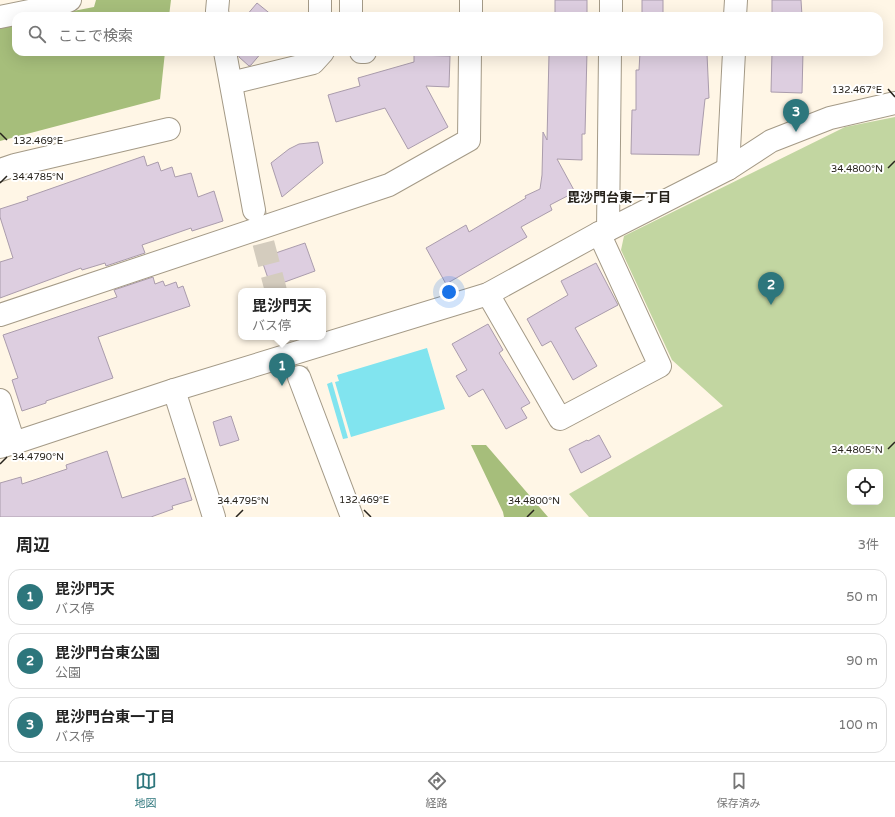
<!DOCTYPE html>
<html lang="ja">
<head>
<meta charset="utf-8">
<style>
	:root { --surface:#fff; --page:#f2f2f2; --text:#222; --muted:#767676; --line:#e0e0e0; --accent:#2d767c }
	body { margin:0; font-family:"Varela Round","Noto Sans JP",sans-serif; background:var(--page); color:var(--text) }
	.controls { position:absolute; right:12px; bottom:12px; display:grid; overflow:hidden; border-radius:8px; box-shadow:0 4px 16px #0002 }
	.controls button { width:36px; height:36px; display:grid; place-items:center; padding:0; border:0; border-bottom:1px solid var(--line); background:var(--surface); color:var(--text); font:20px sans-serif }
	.you { position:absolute; left:449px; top:292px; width:14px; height:14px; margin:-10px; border:3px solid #fff; border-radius:50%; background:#1a73e8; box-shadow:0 0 0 6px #1a73e833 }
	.badge { display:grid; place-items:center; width:26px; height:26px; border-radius:50%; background:var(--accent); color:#fff; font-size:13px; font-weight:700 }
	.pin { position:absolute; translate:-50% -33px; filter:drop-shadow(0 1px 2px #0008) }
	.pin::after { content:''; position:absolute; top:21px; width:14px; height:12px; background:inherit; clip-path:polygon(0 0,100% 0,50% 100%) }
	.popup { position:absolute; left:238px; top:288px; width:88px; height:52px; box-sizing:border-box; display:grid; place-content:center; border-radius:8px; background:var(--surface); filter:drop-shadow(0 1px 3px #0005); font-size:13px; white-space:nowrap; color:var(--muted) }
	.popup b { font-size:15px; color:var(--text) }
	.popup::after { content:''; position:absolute; left:50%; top:100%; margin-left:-8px; border:8px solid transparent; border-top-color:var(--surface) }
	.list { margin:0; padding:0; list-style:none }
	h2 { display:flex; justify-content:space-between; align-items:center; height:52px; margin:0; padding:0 16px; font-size:17px }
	h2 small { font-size:13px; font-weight:400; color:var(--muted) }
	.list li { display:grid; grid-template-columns:26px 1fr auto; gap:12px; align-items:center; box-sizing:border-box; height:56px; margin:0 8px 8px; padding:0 8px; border:1px solid var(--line); border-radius:12px }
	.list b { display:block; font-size:15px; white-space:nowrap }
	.list p { margin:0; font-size:13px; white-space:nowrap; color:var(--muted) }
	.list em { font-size:13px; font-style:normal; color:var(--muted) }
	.icon { flex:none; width:22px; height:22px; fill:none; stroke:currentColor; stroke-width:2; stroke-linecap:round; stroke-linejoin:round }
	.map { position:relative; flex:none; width:895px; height:517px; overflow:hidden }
	.search { position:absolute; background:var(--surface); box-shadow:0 4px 16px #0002; left:12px; right:12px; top:12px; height:44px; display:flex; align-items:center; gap:10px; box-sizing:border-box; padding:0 14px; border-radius:12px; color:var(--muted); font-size:15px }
	.sheet { height:244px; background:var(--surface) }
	nav { display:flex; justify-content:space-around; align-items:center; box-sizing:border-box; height:56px; border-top:1px solid var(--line); background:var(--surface); font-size:11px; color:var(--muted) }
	nav a { display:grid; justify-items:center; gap:2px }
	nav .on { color:var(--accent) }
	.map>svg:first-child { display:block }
	.green { fill:#c2d6a1; fill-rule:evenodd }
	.forest { fill:#a6be7b }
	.water { fill:#81e4ef }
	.building { fill:#ddcee0; stroke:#aa9cac }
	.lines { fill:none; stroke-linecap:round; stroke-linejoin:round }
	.street-tunnel { stroke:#d4ccbe; stroke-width:22; stroke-dasharray:22 11; stroke-linecap:butt }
	.street-casing { stroke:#a49a87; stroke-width:24 }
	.secondary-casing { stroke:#a49a87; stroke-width:24 }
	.street { stroke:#fff; stroke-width:22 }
	.secondary { stroke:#fff; stroke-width:22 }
	.ticks { fill:none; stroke:#27231c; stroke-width:1.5 }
	.labels { text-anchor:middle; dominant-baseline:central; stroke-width:4; stroke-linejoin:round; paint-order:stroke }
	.neighbourhood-label { font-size:13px; font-weight:bold; fill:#27231c; stroke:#fff }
	.ticks-label { font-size:10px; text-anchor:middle; fill:#27231c; stroke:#fff; stroke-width:4; stroke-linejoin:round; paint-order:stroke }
</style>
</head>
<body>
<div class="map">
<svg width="895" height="517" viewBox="0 0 895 517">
	<rect width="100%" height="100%" fill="#fff6e6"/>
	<!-- green -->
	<path class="green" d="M 895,117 L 895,517 L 589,517 L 569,494 L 723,406 L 672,360 L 621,250 L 624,236 L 845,127 ZM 850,472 L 880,472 L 880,502 L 850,502 Z"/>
	<!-- forest -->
	<g class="forest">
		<path d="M 96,0 L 171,0 L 169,16 L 47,16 L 94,7 Z"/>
		<path d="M 16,22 L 16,52 L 165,52 L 160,99 L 0,141 L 0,25 Z"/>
		<path d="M 471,445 L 486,445 L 548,517 L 504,517 L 503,512 Z"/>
	</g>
	<!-- water -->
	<g class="water">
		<path d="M 427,348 L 445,409 L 351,437 L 335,382 L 339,381 L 337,375 Z"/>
		<path d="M 332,382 L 348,438 L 343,439 L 327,384 Z"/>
	</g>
	<!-- building -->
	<g class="building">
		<rect x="555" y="0" width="32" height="16"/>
		<path d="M 642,0 L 663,0 L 663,16 L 640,16 L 640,14 L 642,14 Z"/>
		<path d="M 772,0 L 801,0 L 802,16 L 772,16 Z"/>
		<path d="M 257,3 L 273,16 L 246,16 Z"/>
		<path d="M 238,52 L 262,52 L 251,65 L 249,66 L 239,57 Z"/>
		<path d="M 551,52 L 587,52 L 585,134 L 582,134 L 582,160 L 557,159 L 575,192 L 550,205 L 552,210 L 521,227 L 527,237 L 446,284 L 426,248 L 466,225 L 469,232 L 526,198 L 525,196 L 540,189 L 542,175 L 543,132 L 547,140 L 549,54 L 551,54 Z"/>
		<path d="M 640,52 L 662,52 L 662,55 L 707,54 L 709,98 L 705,99 L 699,155 L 631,154 L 632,110 L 636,110 L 636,70 L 639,70 Z"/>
		<path d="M 772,52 L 803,52 L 802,93 L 771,92 Z"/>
		<path d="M 414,55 L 450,56 L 449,87 L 426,86 L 448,127 L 408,149 L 385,108 L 336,122 L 328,95 L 360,86 L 358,78 L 414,62 Z"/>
		<path d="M 318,142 L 323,163 L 282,197 L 271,163 L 289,149 L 299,144 Z"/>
		<path d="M 144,156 L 147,166 L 158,162 L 161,171 L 172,167 L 175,177 L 191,173 L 198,197 L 214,191 L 223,221 L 192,231 L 191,228 L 142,245 L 145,253 L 106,266 L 105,263 L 82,270 L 81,268 L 0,298 L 0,262 L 13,258 L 0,217 L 0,209 L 28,200 L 27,197 Z"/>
		<path d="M 305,243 L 315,271 L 271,287 L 261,258 Z"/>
		<path d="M 596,263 L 618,305 L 575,328 L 597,366 L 573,380 L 551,341 L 542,346 L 527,319 L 568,295 L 561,281 Z"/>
		<path d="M 153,277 L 155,284 L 163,281 L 165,286 L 176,282 L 178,288 L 183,286 L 190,306 L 98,337 L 113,378 L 46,401 L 46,403 L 22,411 L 12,380 L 18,378 L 3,335 L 117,297 L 114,290 Z"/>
		<path d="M 488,324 L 503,350 L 499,353 L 530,403 L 521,408 L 527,418 L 506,429 L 483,389 L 469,397 L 456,376 L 467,370 L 452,344 Z"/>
		<path d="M 231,416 L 239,440 L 220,446 L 213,422 Z"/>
		<path d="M 599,435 L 611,457 L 581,473 L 569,449 L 587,440 L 588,441 Z"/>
		<path d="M 107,451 L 122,498 L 185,478 L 192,500 L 172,506 L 173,509 L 151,517 L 0,517 L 0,483 L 21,477 L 22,484 L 67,469 L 66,465 Z"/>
	</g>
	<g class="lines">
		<!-- street-tunnel -->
		<g class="street-tunnel">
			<path d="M 255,211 L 276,291"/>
			<path d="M 289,337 L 299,377"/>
		</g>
		<defs>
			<g id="street">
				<path d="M 218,16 L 217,11 L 218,0"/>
				<path d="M 320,16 L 320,0"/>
				<path d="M 351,16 L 351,0"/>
				<path d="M 471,16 L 471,0"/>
				<path d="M 611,16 L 611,0"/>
				<path d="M 735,16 L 736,0"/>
				<path d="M 0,17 L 59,5 L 70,0"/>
				<path d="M 225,52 L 254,210"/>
				<path d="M 361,52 L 365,52"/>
				<path d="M 231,83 L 313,63 L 323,52"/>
				<path d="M 728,169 L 734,52"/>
				<path d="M 0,170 L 15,165 L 169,129"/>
				<path d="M 608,230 L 610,52"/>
				<path d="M 488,294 L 560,419 L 660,366 L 599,233"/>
				<path d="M 0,315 L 389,185 L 469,140 L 470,52"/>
				<path d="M 299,377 L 352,517"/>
				<path d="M 174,390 L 214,517"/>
				<path d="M 0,400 L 14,443 L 0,447"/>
			</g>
			<path id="secondary" d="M 14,443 L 174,390 L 488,294 L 599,233 L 608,230 L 728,169 L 771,141 L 830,118 L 895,103"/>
		</defs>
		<!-- street casing -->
		<use href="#street" class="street-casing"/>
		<!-- secondary casing -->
		<use href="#secondary" class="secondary-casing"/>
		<!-- street -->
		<use href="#street" class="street"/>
		<!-- secondary -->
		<use href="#secondary" class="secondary"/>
	</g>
	<!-- ticks -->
	<path class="ticks" d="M 888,89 L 895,97M 0,133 L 7,140M 888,168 L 895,161M 0,183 L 7,176M 888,449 L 895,442M 0,464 L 7,457M 364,510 L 371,517M 236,517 L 243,510M 527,517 L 534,510"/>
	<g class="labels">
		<!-- neighbourhood labels -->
		<g class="neighbourhood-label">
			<text x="619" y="198">毘沙門台東一丁目</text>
		</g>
	</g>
	<g class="ticks-label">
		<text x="857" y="93">132.467°E</text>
		<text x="38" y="144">132.469°E</text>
		<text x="857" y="172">34.4800°N</text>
		<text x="38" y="180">34.4785°N</text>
		<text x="857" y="453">34.4805°N</text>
		<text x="38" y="460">34.4790°N</text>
		<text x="364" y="503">132.469°E</text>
		<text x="243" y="504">34.4795°N</text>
		<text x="534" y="504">34.4800°N</text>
	</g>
</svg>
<div class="controls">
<button><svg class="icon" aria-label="locate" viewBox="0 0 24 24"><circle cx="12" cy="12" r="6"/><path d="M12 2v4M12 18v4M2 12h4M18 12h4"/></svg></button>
</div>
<div class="you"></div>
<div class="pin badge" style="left:282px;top:386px">1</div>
<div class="popup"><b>毘沙門天</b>バス停</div>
<div class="pin badge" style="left:771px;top:305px">2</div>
<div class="pin badge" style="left:796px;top:132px">3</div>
<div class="search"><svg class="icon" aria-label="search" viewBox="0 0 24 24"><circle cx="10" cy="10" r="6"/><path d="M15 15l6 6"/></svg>ここで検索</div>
</div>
<section class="sheet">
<h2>周辺<small>3件</small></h2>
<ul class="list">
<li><span class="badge">1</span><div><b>毘沙門天</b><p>バス停</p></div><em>50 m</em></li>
<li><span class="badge">2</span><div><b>毘沙門台東公園</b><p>公園</p></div><em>90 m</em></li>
<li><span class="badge">3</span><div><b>毘沙門台東一丁目</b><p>バス停</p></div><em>100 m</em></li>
</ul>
</section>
<nav>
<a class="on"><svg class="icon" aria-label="map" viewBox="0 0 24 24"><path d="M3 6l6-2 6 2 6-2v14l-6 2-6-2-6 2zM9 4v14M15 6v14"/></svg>地図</a>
<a><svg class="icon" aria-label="directions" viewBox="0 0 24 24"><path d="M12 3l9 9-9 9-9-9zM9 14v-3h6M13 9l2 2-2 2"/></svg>経路</a>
<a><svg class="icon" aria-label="saved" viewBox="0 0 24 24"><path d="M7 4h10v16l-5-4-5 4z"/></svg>保存済み</a>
</nav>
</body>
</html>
